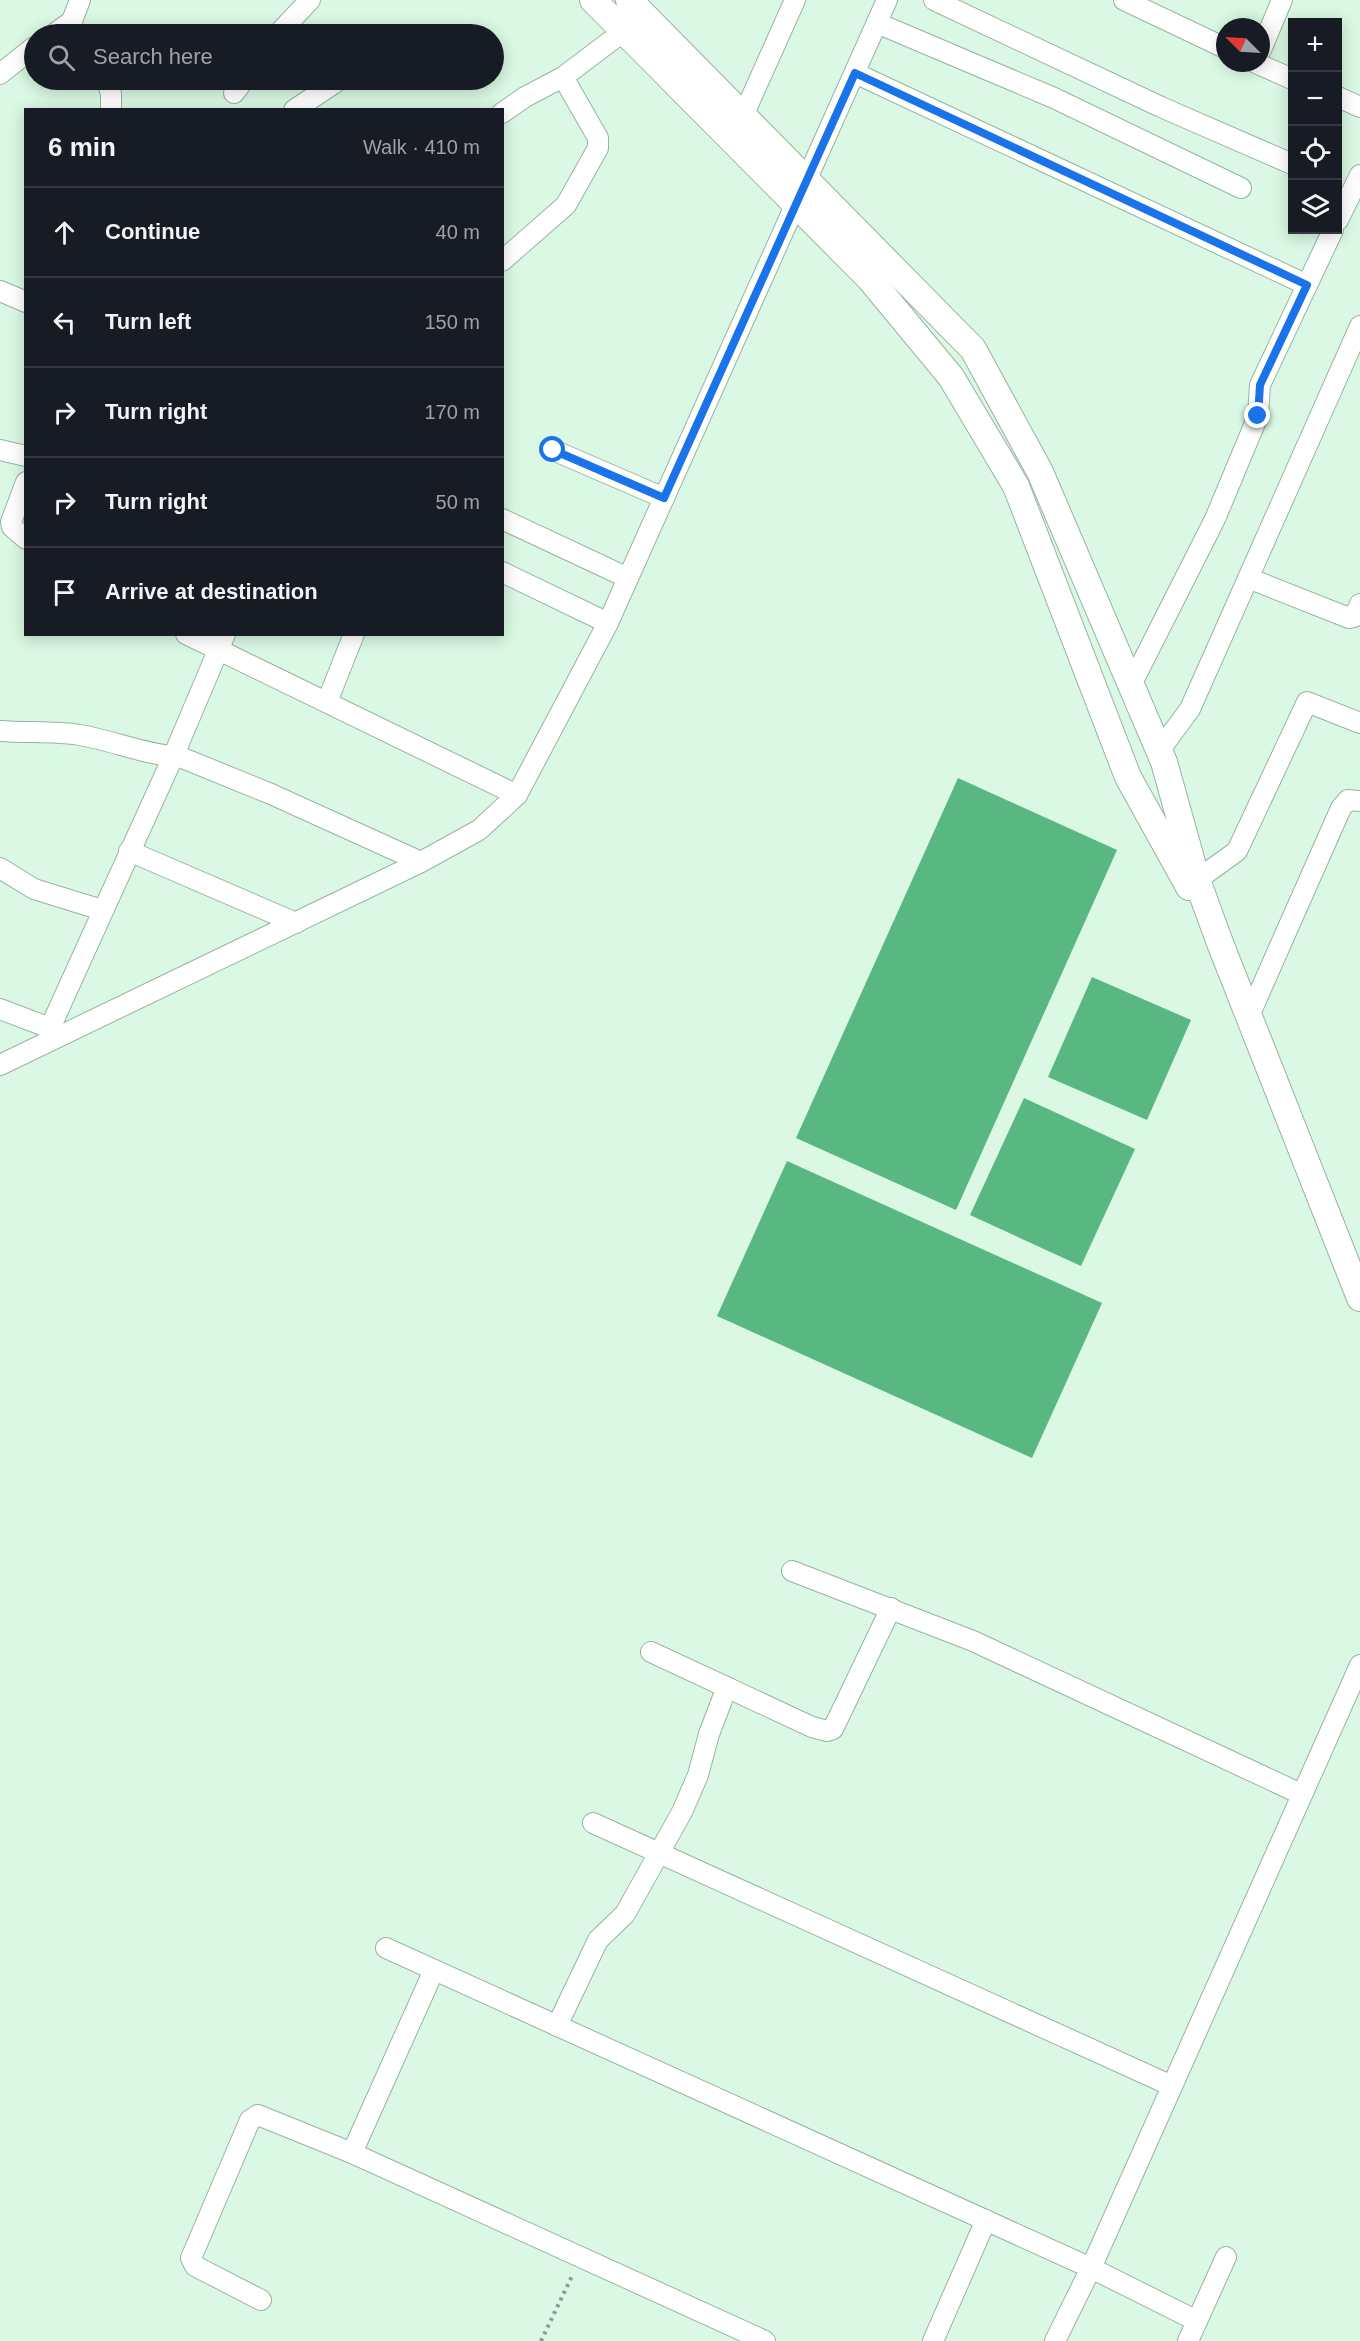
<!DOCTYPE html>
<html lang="en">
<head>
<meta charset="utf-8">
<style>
	:root { --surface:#171b24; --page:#20242c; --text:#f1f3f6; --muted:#9ea1a6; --line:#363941 }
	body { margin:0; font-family:Helvetica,sans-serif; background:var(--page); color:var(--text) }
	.controls { position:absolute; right:18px; top:18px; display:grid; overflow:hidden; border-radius:0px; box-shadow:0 3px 15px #0003 }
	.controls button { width:54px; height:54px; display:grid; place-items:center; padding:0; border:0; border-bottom:2px solid var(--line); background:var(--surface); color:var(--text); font:30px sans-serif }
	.compass { position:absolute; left:1216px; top:18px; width:54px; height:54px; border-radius:50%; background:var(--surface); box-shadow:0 3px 15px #0003; rotate:294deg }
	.stop { position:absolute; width:18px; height:18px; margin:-14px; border:4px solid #1a73e8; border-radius:50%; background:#fff }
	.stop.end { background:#1a73e8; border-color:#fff; box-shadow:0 2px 6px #0008 }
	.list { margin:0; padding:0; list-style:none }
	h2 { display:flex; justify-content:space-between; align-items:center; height:78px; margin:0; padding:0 24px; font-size:26px }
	h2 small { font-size:20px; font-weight:400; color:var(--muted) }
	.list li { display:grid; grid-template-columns:39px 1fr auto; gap:18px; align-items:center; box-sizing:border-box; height:90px; padding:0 24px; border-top:2px solid var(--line) }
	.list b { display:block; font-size:22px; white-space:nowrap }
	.list em { font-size:20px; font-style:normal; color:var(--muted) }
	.icon { flex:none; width:33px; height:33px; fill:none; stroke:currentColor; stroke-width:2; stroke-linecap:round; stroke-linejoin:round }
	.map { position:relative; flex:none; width:1360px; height:2341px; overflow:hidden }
	.search { position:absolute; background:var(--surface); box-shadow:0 3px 15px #0003; left:24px; top:24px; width:480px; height:66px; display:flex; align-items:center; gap:15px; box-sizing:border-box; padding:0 21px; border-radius:33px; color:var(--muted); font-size:22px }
	.panel { position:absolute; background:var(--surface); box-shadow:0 3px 15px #0003; left:24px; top:108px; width:480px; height:528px; border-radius:0px }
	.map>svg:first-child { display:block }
	.water { fill:#59b782 }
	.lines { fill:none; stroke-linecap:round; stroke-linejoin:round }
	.minor-casing { stroke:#97b4a1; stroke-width:22 }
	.major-casing { stroke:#97b4a1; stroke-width:28 }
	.path { stroke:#879d8f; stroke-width:4; stroke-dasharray:3 4.5; stroke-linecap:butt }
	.minor { stroke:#fff; stroke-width:20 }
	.major { stroke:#fff; stroke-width:26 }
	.route { stroke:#1a73e8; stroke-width:8 }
</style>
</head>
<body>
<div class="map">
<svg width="1360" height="2341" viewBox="0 0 1360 2341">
	<rect width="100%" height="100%" fill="#daf8e4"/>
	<!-- water -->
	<g class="water">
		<path d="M 958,778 L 1117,850 L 956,1210 L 796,1138 Z"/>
		<path d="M 1092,977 L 1191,1020 L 1147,1120 L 1048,1077 Z"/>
		<path d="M 1024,1098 L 1135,1149 L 1081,1266 L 970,1215 Z"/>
		<path d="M 787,1161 L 1102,1303 L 1032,1458 L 717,1316 Z"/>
	</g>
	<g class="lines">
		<defs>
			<g id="minor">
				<path d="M 934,0 L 1161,107 L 1292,164"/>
				<path d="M 1124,0 L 1225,48"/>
				<path d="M 877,23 L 1054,98 L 1241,188"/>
				<path d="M 54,34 L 72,21 L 80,0"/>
				<path d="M 278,34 L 310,0"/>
				<path d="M 1261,50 L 1282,0"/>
				<path d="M 1256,63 L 1292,79"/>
				<path d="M 855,73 L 1307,285"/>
				<path d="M 0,74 L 34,47"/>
				<path d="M 107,80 L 111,94 L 111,110"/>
				<path d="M 234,93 L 244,80"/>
				<path d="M 1338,97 L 1360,107"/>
				<path d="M 294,110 L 339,80"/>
				<path d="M 502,113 L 525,97 L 563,77 L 624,31"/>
				<path d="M 743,116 L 795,0"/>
				<path d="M 1338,220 L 1360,175"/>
				<path d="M 502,261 L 566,205 L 598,148 L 598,138 L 563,77"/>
				<path d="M 0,291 L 26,302"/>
				<path d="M 0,450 L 26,456"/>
				<path d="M 553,450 L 664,498"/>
				<path d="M 26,482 L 11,522 L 12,527 L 26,539"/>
				<path d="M 502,519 L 628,578"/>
				<path d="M 502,572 L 608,623"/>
				<path d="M 1248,578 L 1349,618 L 1354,617 L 1360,604"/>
				<path d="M 186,634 L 517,795"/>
				<path d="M 1131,685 L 1215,519 L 1258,416 L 1260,385 L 1333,230"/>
				<path d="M 327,702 L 354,634"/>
				<path d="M 0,731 C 26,733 54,731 80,735 C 114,741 146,755 180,757 L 271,794 L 421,862"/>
				<path d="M 1159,751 L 1190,709 L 1360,326"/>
				<path d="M 129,851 L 296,923"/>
				<path d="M 0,868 L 34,889 L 102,910"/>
				<path d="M 1197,880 L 1237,851 L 1307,702 L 1360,723"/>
				<path d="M 0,1009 L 50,1028 L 61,1035"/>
				<path d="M 1249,1016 L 1341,808 L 1348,800 L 1360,801"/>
				<path d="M 50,1028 L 173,757 L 225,634"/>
				<path d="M 0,1065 L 421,862 L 479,830 L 517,795 L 608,623 L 887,0"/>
				<path d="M 792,1571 L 973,1641 L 1301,1794"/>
				<path d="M 651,1652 L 812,1727 L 827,1731 L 833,1729 L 891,1608"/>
				<path d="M 593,1823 L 1172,2086"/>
				<path d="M 386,1948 L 1091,2268 L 1197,2321"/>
				<path d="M 557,2026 L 598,1940 L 625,1914 L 682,1812 L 698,1775 L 709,1734 L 727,1687"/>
				<path d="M 352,2153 L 434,1970"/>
				<path d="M 261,2300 L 195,2266 L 191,2258 L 250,2120 L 258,2115 L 352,2153 L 765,2341"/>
				<path d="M 933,2341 L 986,2220"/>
				<path d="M 1055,2341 L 1091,2268 L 1360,1665"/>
				<path d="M 1188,2341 L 1226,2257"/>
			</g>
			<g id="major">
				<path d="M 593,0 L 870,279 L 951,377 L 1016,486 L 1128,777 L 1189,887"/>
				<path d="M 629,0 L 973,349 L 1040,472 L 1164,762 L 1197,880 L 1220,943 L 1360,1298"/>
			</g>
		</defs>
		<!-- minor casing -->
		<use href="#minor" class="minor-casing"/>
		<!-- major casing -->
		<use href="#major" class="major-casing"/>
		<!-- path -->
		<path class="path" d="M 541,2341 L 573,2274"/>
		<!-- minor -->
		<use href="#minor" class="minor"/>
		<!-- major -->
		<use href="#major" class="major"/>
	</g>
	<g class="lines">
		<!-- route -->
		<path class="route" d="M 553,450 L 664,498 L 855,73 L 1307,285 L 1260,385 L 1258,416"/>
	</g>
</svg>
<div class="controls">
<button>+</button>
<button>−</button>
<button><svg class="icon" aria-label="locate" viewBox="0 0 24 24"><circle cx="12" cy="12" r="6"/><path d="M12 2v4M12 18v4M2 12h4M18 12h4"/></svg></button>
<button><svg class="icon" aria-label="layers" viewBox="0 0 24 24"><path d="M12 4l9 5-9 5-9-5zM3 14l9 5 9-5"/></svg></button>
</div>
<svg class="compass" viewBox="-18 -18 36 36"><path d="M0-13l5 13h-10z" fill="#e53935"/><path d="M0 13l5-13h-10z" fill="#9ea1a6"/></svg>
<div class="stop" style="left:553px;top:450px"></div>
<div class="stop end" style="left:1258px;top:416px"></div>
<div class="search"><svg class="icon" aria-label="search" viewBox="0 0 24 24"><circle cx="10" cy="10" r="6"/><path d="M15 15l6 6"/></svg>Search here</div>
<section class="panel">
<h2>6 min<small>Walk · 410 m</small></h2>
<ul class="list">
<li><svg class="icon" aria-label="ahead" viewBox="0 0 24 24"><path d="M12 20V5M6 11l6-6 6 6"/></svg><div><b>Continue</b></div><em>40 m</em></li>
<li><svg class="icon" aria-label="left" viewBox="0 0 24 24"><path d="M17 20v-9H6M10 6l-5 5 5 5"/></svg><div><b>Turn left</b></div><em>150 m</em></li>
<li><svg class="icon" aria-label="right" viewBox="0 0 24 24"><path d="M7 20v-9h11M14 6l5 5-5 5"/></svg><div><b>Turn right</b></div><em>170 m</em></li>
<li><svg class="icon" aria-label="right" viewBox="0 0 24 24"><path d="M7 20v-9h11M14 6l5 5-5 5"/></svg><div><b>Turn right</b></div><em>50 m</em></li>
<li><svg class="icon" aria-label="arrive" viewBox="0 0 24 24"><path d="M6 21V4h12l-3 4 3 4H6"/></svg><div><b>Arrive at destination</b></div></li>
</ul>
</section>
</div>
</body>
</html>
